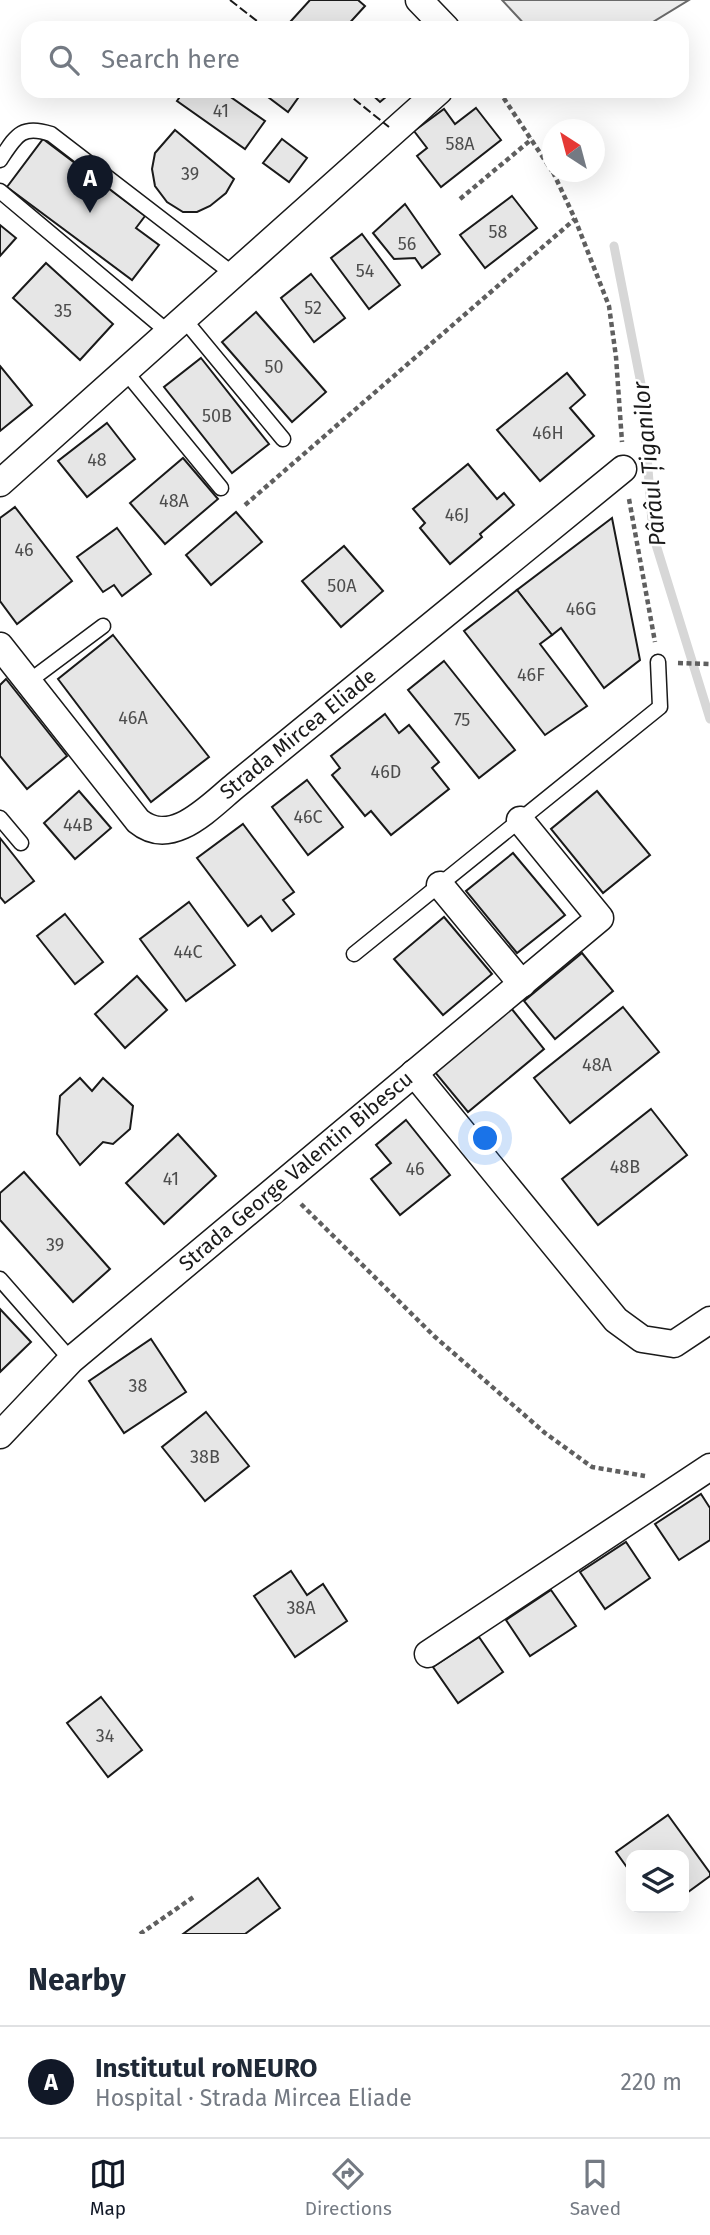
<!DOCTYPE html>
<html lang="en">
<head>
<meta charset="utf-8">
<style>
	:root { --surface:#fff; --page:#f2f2f3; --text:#1f2937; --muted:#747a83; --line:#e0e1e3; --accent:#111827 }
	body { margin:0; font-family:"Fira Sans",sans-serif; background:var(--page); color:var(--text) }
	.controls { position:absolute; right:21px; bottom:21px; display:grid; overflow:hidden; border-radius:14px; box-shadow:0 7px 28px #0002 }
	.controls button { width:63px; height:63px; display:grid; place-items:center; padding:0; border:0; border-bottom:2px solid var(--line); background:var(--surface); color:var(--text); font:35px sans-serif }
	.compass { position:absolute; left:542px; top:119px; width:63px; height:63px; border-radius:50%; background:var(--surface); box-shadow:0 7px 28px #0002; rotate:324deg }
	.you { position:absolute; left:486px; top:1139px; width:24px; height:24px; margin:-18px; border:5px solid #fff; border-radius:50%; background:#1a73e8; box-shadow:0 0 0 10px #1a73e833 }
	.badge { display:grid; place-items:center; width:46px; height:46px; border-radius:50%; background:var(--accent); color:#fff; font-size:23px; font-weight:700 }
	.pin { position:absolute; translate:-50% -58px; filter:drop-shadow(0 2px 4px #0008) }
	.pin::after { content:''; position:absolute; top:37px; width:24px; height:21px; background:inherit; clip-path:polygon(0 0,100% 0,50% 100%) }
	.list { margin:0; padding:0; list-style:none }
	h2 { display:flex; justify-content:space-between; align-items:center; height:91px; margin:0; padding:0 28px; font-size:30px }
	h2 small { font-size:23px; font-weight:400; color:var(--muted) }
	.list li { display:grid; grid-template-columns:46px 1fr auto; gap:21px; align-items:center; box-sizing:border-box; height:112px; padding:0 28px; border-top:2px solid var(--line) }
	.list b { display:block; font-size:26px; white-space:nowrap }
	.list p { margin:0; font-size:23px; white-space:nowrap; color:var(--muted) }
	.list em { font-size:23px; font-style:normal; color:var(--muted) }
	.icon { flex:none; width:38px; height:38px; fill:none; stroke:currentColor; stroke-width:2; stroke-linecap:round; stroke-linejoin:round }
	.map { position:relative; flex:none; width:710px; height:1934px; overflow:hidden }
	.search { position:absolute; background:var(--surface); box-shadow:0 7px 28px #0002; left:21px; right:21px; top:21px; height:77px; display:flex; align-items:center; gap:18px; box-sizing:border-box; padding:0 24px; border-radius:21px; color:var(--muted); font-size:26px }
	.sheet { height:203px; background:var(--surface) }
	nav { display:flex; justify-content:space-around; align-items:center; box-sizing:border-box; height:98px; border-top:2px solid var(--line); background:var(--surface); font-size:19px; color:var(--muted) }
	nav a { display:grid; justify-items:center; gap:4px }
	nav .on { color:var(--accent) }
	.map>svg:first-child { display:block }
	.green { fill:#ededed; stroke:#6a6a6a; stroke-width:2 }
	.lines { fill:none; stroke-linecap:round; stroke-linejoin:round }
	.stream { stroke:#d7d7d7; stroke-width:9 }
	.building { fill:#e6e6e6; stroke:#1a1a1a; stroke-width:2 }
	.lane-casing { stroke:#1a1a1a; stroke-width:17 }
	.street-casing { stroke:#1a1a1a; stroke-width:29 }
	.path { stroke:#5f5f5f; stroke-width:4.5; stroke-dasharray:5 3.5; stroke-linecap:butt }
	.lane { stroke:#fff; stroke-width:14 }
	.street { stroke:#fff; stroke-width:26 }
	.fence { stroke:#1a1a1a; stroke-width:2; stroke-dasharray:9 3.5; stroke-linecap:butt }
	.labels { text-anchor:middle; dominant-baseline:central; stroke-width:5; stroke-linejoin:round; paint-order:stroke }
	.number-label { font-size:18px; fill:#4d4d4d }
	.street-label { font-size:21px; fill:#1a1a1a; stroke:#fff }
	.water-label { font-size:23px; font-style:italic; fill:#1a1a1a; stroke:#fff }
</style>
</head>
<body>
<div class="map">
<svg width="710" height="1934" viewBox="0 0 710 1934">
	<rect width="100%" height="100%" fill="#fff"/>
	<!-- green -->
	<path class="green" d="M 502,0 L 689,0 L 643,28 L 528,28 Z"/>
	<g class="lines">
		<!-- stream -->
		<path class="stream" d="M 614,246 L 642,389 L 653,535 L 710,719"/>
	</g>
	<!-- building -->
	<g class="building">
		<path d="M 310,0 L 358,0 L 365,6 L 345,28 L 299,28 L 291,21 Z"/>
		<path d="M 184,91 L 222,91 L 265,121 L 245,149 L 177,101 Z"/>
		<path d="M 260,91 L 303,91 L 288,112 Z"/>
		<path d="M 368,91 L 393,91 L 380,102 Z"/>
		<path d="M 476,108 L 501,140 L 441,187 L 417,156 L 427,148 L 414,131 L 444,109 L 455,124 Z"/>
		<path d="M 175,130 L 234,179 L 226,193 L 210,206 L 197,212 L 183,212 L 167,202 L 155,186 L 152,169 L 155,153 Z"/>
		<path d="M 43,139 L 145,216 L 136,228 L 159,245 L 132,280 L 7,187 Z"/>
		<path d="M 282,139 L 307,158 L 289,182 L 263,163 Z"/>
		<path d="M 512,196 L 537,228 L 485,268 L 460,235 Z"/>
		<path d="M 405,204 L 440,254 L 422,268 L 415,258 L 394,259 L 373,233 Z"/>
		<path d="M 0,225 L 16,238 L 0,256 Z"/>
		<path d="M 362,234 L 400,285 L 369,309 L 331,258 Z"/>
		<path d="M 46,263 L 113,324 L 80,360 L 13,298 Z"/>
		<path d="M 311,274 L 345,318 L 314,342 L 281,298 Z"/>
		<path d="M 256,312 L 326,392 L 292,422 L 222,342 Z"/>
		<path d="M 201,358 L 269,444 L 232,473 L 164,387 Z"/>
		<path d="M 0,366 L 32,405 L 0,431 Z"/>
		<path d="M 567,373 L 585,395 L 570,408 L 594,436 L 540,481 L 497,430 Z"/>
		<path d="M 107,423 L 135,459 L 87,497 L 58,461 Z"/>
		<path d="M 183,458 L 218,499 L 165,544 L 130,503 Z"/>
		<path d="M 468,464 L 497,499 L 504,493 L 514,505 L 480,534 L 482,537 L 450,564 L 420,528 L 425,523 L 413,509 Z"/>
		<path d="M 15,507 L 72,581 L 17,624 L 0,601 L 0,518 Z"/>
		<path d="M 236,512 L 262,542 L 211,585 L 186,555 Z"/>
		<path d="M 612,518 L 640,660 L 604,688 L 561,628 L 552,635 L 517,590 Z"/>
		<path d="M 117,528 L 151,574 L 122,596 L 114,585 L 103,592 L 77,557 Z"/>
		<path d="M 344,546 L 383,591 L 341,627 L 302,581 Z"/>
		<path d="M 517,590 L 552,635 L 540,644 L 587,706 L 545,735 L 464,631 Z"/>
		<path d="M 113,635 L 209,757 L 151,802 L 58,679 Z"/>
		<path d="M 444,661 L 515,750 L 479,778 L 408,690 Z"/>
		<path d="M 6,679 L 67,756 L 27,789 L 0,756 L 0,685 Z"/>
		<path d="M 385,714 L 399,733 L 409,725 L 439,762 L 432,768 L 449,789 L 391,835 L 371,811 L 365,816 L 332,775 L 340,768 L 331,756 Z"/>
		<path d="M 307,780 L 343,827 L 308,855 L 272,807 Z"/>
		<path d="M 79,791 L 111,828 L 75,859 L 44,823 Z"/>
		<path d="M 597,791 L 650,855 L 603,893 L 551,829 Z"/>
		<path d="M 243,824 L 294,892 L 283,900 L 294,914 L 272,931 L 261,916 L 248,926 L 197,858 Z"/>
		<path d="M 0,838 L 34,881 L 5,903 L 0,897 Z"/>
		<path d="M 513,853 L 565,915 L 517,953 L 466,891 Z"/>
		<path d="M 189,902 L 235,965 L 186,1001 L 140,939 Z"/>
		<path d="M 65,914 L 103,962 L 75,984 L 37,936 Z"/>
		<path d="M 444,917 L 492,974 L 443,1015 L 394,959 Z"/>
		<path d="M 582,953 L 613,991 L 555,1039 L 524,1001 Z"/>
		<path d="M 137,976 L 167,1010 L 125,1048 L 95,1014 Z"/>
		<path d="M 623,1007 L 659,1052 L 570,1123 L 534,1078 Z"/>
		<path d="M 511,1008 L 544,1049 L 468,1112 L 434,1071 Z"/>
		<path d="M 80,1078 L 92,1091 L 103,1078 L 133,1106 L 130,1129 L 113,1144 L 103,1142 L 80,1165 L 57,1134 L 60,1096 Z"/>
		<path d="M 651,1109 L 687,1155 L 598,1225 L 562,1179 Z"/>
		<path d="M 406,1120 L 450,1175 L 400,1215 L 371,1179 L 391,1163 L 376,1145 Z"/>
		<path d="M 178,1134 L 216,1176 L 164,1224 L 126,1183 Z"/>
		<path d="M 24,1172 L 110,1269 L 73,1302 L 0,1220 L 0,1193 Z"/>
		<path d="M 0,1309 L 31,1342 L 0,1372 Z"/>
		<path d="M 151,1339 L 186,1392 L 124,1433 L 89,1381 Z"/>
		<path d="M 206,1412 L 249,1466 L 205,1501 L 162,1447 Z"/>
		<path d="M 701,1494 L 710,1508 L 710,1540 L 679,1560 L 655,1524 Z"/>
		<path d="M 626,1542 L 650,1578 L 605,1609 L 580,1572 Z"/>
		<path d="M 291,1571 L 307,1595 L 323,1584 L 347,1621 L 295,1657 L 254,1596 Z"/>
		<path d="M 551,1590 L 576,1626 L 530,1656 L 506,1620 Z"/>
		<path d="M 479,1637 L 503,1672 L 458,1703 L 433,1667 Z"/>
		<path d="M 101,1697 L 142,1750 L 108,1777 L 67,1723 Z"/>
		<path d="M 668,1815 L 710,1873 L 710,1876 L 684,1895 L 684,1855 L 631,1855 L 631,1873 L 616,1852 Z"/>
		<path d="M 258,1878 L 280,1908 L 245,1934 L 183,1934 Z"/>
	</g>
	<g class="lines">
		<defs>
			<g id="lane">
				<path d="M 0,160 C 16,136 21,124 51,134 L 233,274"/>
				<path d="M 0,191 L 168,332"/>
				<path d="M 183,318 L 283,439"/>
				<path d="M 125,371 L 221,488"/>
				<path d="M 28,682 L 103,626"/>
				<path d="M 0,818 L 21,843"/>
				<path d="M 354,954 L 660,707 L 658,662"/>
				<path d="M 0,1279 L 71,1360"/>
			</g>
			<g id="street">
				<path d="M 419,0 L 446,28"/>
				<path d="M 0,483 L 439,91"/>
				<path d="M 0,646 L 138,821 C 172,849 209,807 236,785 L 623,469"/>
				<path d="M 440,885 L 522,984"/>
				<path d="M 414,1073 L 616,1320 L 642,1339 L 674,1344 L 710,1320"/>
				<path d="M 0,1435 L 71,1360 L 600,918 L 520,820"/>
				<path d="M 428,1654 L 710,1467"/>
			</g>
		</defs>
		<!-- lane casing -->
		<use href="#lane" class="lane-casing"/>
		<!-- street casing -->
		<use href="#street" class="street-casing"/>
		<!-- path -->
		<g class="path">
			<path d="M 499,91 L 552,171"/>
			<path d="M 553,172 L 575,219 L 609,306 L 616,357 L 622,442"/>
			<path d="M 460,199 L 532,139"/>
			<path d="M 629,499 L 655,642"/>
			<path d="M 245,505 L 575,219"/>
			<path d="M 678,663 L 710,664"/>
			<path d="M 301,1204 L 434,1336 L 545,1433 L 592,1467 L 645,1476"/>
			<path d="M 140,1934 L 195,1896"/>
		</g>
		<!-- lane -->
		<use href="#lane" class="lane"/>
		<!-- street -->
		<use href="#street" class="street"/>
		<!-- fence -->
		<g class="fence">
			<path d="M 230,0 L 266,28"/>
			<path d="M 344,91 L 389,127"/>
		</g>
	</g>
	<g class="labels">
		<!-- number labels -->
		<g class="number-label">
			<text x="221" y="111">41</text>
			<text x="460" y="144">58A</text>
			<text x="190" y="174">39</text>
			<text x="498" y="232">58</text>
			<text x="407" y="244">56</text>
			<text x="365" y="271">54</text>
			<text x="313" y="308">52</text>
			<text x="63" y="311">35</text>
			<text x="274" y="367">50</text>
			<text x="217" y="416">50B</text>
			<text x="548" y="433">46H</text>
			<text x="97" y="460">48</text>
			<text x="174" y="501">48A</text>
			<text x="457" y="515">46J</text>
			<text x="24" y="550">46</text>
			<text x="342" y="586">50A</text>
			<text x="581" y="609">46G</text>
			<text x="531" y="675">46F</text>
			<text x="133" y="718">46A</text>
			<text x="462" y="720">75</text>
			<text x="386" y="772">46D</text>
			<text x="308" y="817">46C</text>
			<text x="78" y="825">44B</text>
			<text x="188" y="952">44C</text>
			<text x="597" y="1065">48A</text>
			<text x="625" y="1167">48B</text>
			<text x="415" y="1169">46</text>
			<text x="171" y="1179">41</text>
			<text x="55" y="1245">39</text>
			<text x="138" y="1386">38</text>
			<text x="205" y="1457">38B</text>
			<text x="301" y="1608">38A</text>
			<text x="105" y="1736">34</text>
		</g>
		<!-- street labels -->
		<g class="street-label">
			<text transform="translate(298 734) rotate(-39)">Strada Mircea Eliade</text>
			<text transform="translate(296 1171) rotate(-40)">Strada George Valentin Bibescu</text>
		</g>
		<!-- water labels -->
		<g class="water-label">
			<text transform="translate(649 464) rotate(-96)">Pârâul Țiganilor</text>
		</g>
	</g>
</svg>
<div class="controls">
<button><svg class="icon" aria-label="layers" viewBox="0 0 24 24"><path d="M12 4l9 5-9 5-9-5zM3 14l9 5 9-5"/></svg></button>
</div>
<svg class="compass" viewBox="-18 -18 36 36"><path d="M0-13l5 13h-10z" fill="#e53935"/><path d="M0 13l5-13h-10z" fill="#747a83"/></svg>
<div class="you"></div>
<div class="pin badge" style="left:90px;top:213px">A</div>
<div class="search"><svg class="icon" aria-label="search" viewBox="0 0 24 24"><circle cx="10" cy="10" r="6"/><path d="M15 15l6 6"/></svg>Search here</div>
</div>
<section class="sheet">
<h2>Nearby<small></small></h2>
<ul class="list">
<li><span class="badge">A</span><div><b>Institutul roNEURO</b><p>Hospital · Strada Mircea Eliade</p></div><em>220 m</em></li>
</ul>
</section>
<nav>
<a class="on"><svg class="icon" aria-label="map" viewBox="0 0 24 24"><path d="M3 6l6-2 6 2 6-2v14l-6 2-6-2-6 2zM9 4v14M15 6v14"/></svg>Map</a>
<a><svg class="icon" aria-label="directions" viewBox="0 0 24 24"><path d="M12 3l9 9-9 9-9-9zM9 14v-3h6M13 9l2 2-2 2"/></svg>Directions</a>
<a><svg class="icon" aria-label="saved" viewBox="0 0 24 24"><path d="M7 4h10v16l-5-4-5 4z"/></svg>Saved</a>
</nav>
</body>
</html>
